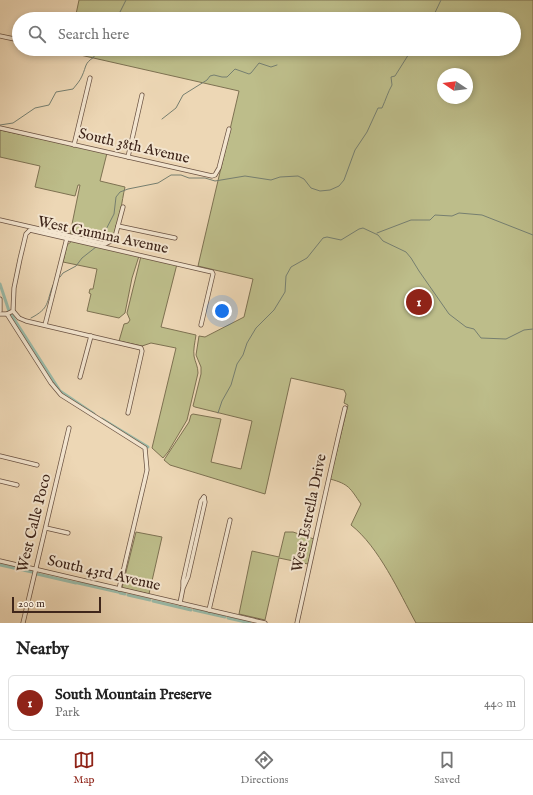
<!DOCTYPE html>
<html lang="en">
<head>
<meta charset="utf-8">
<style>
	:root { --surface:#fff; --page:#f6f6f6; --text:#222; --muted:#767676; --line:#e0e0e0; --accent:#8f2418 }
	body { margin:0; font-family:"IM FELL English",serif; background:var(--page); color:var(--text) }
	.compass { position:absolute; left:437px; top:68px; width:36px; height:36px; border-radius:50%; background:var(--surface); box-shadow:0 2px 6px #0003; rotate:283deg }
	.scale { position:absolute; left:12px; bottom:10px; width:89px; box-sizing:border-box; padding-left:4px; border:2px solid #3f261b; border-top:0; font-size:11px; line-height:14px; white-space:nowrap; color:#3f261b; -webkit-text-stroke:3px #f3e5cf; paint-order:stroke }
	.you { position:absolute; left:222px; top:311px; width:14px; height:14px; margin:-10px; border:3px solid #fff; border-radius:50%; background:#1a73e8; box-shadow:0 0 0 6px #1a73e833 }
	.badge { display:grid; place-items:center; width:26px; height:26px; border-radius:50%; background:var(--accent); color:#fff; font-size:13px; font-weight:700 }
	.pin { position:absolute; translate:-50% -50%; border:2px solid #fff; box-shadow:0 1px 4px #0006 }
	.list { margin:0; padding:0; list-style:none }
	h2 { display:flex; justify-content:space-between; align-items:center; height:52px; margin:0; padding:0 16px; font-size:17px }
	h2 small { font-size:13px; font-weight:400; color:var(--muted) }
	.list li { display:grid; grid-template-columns:26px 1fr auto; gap:12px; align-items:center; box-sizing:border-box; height:56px; margin:0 8px 8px; padding:0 8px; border:1px solid var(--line); border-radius:6px }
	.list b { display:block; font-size:15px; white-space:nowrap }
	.list p { margin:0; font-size:13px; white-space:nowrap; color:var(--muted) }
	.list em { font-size:13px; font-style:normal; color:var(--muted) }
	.icon { flex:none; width:22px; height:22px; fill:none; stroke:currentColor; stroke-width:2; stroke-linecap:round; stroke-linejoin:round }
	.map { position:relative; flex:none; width:533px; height:623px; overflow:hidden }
	.search { position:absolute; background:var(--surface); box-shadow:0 2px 6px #0003; left:12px; right:12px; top:12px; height:44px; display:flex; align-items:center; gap:10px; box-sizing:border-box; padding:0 14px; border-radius:22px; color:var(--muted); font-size:15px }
	.sheet { height:116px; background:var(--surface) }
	nav { display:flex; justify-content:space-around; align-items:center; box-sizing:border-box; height:56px; border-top:1px solid var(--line); background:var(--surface); font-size:11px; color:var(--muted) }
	nav a { display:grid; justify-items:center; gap:2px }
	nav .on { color:var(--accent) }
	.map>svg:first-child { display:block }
	.green { fill:#bdbd8a; stroke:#7e7252; fill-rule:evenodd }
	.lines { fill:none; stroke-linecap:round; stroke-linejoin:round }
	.stream { stroke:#767f70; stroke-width:1 }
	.canal { stroke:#9abaa8; stroke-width:3 }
	.minor-casing { stroke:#6a5242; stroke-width:5 }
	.minor { stroke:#f3e5cf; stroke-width:3.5 }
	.labels { text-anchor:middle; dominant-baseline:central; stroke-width:4; stroke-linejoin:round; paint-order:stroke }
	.street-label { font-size:15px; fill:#3f261b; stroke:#f3e5cf }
</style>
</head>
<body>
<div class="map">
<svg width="533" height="623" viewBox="0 0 533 623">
	<rect width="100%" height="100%" fill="#edd7b5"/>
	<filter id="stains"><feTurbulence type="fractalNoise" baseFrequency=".005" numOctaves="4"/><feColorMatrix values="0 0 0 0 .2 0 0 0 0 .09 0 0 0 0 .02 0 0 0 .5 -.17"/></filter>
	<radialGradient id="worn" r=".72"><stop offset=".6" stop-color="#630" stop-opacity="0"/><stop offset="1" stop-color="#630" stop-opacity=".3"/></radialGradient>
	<!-- green -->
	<g class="green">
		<path d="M 79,0 L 533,0 L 533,623 L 416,623 C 399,592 379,547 351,525 L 361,504 C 350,488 349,484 330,479 L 348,405 L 344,403 L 346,394 L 344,390 L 291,378 L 265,494 L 170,465 L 164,460 L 189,422 L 191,415 L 193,414 L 221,419 L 211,462 L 241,469 L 252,421 L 195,407 L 193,406 L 201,374 L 201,367 L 196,355 L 199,336 L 205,337 L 244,317 L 253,279 L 198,266 L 239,91 L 67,52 L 68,49 L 514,49 L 514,19 L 75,19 ZM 443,74 L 467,74 L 467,98 L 443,98 Z"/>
		<path d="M 0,130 L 107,153 L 100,181 L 125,187 C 122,199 119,227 113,237 C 111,240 108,241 105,242 L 70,234 L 80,185 L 78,185 L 75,196 L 35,187 L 40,166 L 0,157 Z"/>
		<path d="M 72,241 L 139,256 L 132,278 L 125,313 L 119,318 L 87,311 L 91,294 L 89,293 L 90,289 L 93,289 L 97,269 L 63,262 L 67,245 Z"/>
		<path d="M 141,256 L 177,264 L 161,327 L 196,335 C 195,342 193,350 194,356 C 195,362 198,366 198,373 L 187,420 L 168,452 L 163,458 L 152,448 L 176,348 L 151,343 L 142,346 L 119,341 L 124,324 L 128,323 L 130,320 L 127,313 Z"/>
		<path d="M 136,532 L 162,537 L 149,594 L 122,588 Z"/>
		<path d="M 285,532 L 293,532 L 314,539 L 308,564 L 279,558 L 265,620 L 239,614 L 252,551 L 279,557 Z"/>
	</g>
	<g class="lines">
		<!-- stream -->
		<g class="stream">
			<path d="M 112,19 L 120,12 L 126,0"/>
			<path d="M 432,19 L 441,0"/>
			<path d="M 162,119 L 176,108 L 183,95 L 207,80 L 210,76 L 214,75 L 222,77 L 227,77 L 235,69 L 249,74 L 251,73 L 259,63 L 271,67 L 277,65"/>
			<path d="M 0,125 L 13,123 L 35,108 L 49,105 L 56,92 L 73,89 C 76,85 80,81 82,76 C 87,65 84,64 94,57 L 94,49"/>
			<path d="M 377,233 L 411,220 L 430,220 L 435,215 L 452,216 L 459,213 L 482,215 L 533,235"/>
			<path d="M 100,241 L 114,214 L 116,197 L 120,192 L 128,189 L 158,183 L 171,175 L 181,175 L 189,178 L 205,178 L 215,181 L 245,176 L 271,180 L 280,177 L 298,176 L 304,179 L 311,188 L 320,191 L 330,190 L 339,186 L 344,180 L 355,150 L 367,132 L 378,108 L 382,108 C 386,99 388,92 392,85 L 391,77 L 395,76 L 412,49"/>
			<path d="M 60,277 L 63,273 L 76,266 L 82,258 L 96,247"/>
			<path d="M 31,318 C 50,308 46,303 53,285"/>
			<path d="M 218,413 L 222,401 L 231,385 L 237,364 L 243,355 L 247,343 L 256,328 L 274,310 L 285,292 L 286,276 L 291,267 L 307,258 L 323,238 L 327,237 L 341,240 L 359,229 L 363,228 L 378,235 L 383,241 L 406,252 L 411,258 L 419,271 L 449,314 L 466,327 L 474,329 L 481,338 L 506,339 L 524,330 L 533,329"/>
		</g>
		<!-- canal -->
		<g class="canal">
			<path d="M 0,284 L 9,311 L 60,391 L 94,414"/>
			<path d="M 102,419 L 148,447"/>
			<path d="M 0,565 L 32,572"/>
			<path d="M 37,574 L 76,583"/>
			<path d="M 78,583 L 118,592"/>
			<path d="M 120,593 L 125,594"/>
			<path d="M 128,595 L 150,600"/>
			<path d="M 153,601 L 191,610"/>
			<path d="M 194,610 L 225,617"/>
			<path d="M 228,618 L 250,623"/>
		</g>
		<defs>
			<g id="minor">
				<path d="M 0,36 L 19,40"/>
				<path d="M 0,128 L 212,176 L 215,175 L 219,168 L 229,129"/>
				<path d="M 74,145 L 90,78"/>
				<path d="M 128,157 L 142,95"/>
				<path d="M 0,220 L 105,244 L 111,241 L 115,237 L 123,207"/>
				<path d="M 118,226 L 175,238"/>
				<path d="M 0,299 L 0,311"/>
				<path d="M 13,311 L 19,318 L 26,321 L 141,348 L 142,351 L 128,413"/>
				<path d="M 0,314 L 7,314 L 13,311 L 14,288 L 20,259 L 26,234 L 30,230 L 212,272 L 213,274 L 201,325"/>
				<path d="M 7,314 L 51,383 L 61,395 L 145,448 L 147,470 L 145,479 L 119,589"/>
				<path d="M 45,325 L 67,238"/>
				<path d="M 80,377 L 91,336"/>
				<path d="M 0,456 L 37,465"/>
				<path d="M 0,481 L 17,485"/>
				<path d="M 46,528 L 68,533"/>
				<path d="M 0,561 L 265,623"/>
				<path d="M 183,587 L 183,581 L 201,501 L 204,497"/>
				<path d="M 180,603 L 183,588 L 188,577 L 205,502 L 204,497"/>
				<path d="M 209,610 L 230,520"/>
				<path d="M 23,623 L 69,428"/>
				<path d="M 297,623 C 313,551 328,479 345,408"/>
			</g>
		</defs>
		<!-- minor casing -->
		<use href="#minor" class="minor-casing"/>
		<!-- minor -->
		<use href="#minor" class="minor"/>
	</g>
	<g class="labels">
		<!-- street labels -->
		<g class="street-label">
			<text transform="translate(134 146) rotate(13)">South 38th Avenue</text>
			<text transform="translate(103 235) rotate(12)">West Gumina Avenue</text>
			<text transform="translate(309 513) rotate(-78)">West Estrella Drive</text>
			<text transform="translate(34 523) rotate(-76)">West Calle Poco</text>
			<text transform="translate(104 573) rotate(13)">South 43rd Avenue</text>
		</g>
	</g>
	<rect width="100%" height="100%" filter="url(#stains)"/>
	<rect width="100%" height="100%" fill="url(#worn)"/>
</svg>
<svg class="compass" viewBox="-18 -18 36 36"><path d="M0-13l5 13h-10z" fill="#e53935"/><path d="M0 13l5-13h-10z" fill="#767676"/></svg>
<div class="scale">200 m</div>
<div class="you"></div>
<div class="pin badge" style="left:419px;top:302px">1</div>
<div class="search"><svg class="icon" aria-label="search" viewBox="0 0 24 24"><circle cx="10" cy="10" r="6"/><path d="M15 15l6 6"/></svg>Search here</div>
</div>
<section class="sheet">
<h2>Nearby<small></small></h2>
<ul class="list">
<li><span class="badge">1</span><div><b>South Mountain Preserve</b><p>Park</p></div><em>440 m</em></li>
</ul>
</section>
<nav>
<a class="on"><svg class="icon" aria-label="map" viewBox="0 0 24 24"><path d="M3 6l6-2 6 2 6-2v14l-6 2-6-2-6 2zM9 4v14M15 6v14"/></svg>Map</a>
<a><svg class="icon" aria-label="directions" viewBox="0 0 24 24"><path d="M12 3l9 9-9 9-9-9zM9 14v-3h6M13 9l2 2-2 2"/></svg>Directions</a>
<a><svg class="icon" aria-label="saved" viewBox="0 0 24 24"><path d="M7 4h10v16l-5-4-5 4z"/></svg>Saved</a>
</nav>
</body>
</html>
